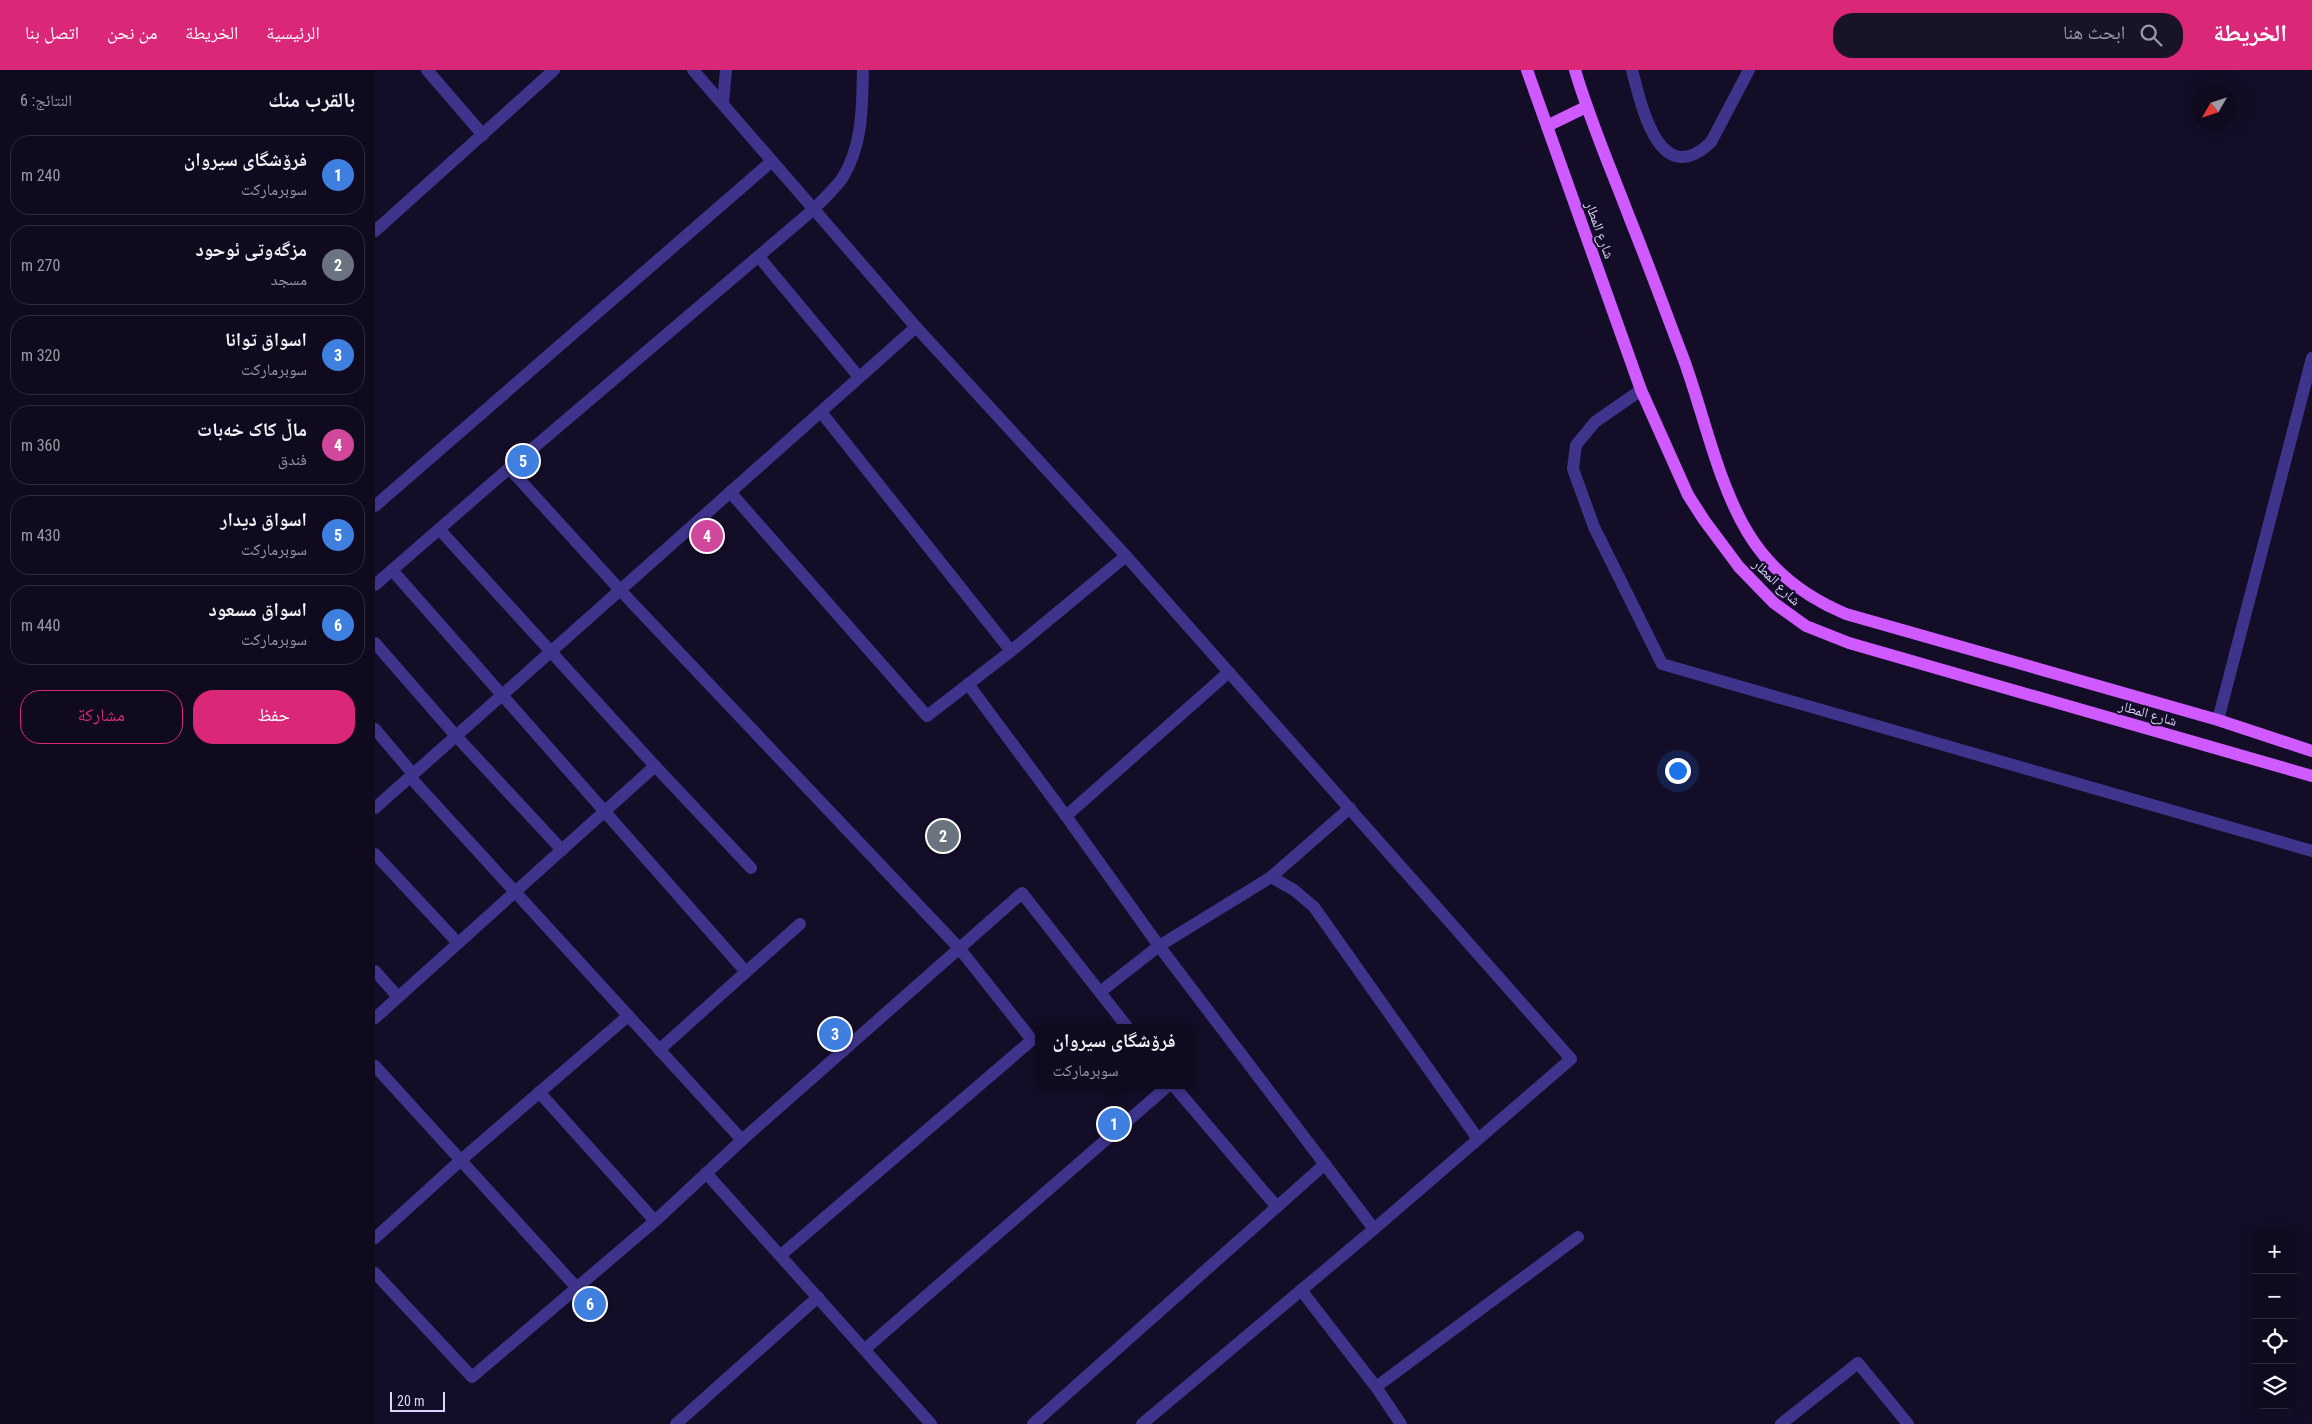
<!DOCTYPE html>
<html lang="ar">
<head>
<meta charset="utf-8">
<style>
	:root { --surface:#0f0a1d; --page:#181326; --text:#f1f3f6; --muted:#9b9aa4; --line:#2f2b3b; --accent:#db2777 }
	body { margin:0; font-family:"Roboto Condensed","Noto Naskh Arabic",sans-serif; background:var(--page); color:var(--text); direction:rtl }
	.controls { position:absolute; right:15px; bottom:15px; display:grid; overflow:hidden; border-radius:10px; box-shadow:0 5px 20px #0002 }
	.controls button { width:45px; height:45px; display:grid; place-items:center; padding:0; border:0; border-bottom:1px solid var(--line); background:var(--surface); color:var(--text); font:25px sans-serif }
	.compass { position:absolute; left:1817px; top:15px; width:45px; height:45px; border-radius:50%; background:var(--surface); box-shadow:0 5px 20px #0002; rotate:231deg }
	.scale { position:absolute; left:15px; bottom:12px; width:55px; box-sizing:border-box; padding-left:5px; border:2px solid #dcd3ff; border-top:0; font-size:14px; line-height:18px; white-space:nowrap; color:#dcd3ff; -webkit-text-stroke:4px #140d27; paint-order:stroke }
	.you { position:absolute; left:1302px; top:700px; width:18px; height:18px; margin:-12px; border:4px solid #fff; border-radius:50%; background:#1a73e8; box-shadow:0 0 0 8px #1a73e833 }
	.badge { display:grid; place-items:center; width:32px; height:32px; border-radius:50%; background:var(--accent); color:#fff; font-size:16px; font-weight:700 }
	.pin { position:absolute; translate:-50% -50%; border:2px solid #fff; box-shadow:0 1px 5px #0006 }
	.popup { position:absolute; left:660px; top:954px; width:158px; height:65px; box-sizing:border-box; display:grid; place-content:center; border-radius:10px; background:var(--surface); filter:drop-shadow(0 1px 4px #0005); font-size:16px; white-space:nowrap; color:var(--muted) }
	.popup b { font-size:19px; color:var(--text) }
	.popup::after { content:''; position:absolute; left:50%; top:100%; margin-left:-10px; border:10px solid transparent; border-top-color:var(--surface) }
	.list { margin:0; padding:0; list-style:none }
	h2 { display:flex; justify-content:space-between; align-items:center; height:65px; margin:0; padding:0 20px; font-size:21px }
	h2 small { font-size:16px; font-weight:400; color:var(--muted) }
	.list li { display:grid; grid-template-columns:32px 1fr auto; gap:15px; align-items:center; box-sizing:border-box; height:80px; margin:0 10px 10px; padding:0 10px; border:1px solid var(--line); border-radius:20px }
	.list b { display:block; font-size:19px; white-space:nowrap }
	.list p { margin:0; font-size:16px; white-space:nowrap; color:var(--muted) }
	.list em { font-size:16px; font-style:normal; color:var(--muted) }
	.actions { display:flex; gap:10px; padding:15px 20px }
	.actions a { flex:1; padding:11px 0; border:1px solid var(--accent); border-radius:20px; text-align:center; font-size:18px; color:var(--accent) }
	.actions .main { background:var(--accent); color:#fff }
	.icon { flex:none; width:28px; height:28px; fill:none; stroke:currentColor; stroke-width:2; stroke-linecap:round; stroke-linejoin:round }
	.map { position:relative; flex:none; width:1937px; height:1354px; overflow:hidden; direction:ltr }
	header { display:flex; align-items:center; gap:30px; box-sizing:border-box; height:70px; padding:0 25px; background:var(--accent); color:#fff }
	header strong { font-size:24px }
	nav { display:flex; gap:28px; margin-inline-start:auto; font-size:18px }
	.search { width:350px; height:45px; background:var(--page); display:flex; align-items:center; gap:12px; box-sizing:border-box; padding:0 18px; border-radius:20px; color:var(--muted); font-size:19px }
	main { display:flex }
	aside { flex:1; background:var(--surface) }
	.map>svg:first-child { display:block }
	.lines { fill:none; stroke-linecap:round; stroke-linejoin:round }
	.minor { stroke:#3e348b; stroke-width:12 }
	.major { stroke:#cf5aff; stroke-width:12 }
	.labels { text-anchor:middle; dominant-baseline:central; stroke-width:4; stroke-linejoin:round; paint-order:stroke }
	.street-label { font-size:14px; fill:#dcd3ff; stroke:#140d27 }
</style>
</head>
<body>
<header>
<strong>الخريطة</strong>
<div class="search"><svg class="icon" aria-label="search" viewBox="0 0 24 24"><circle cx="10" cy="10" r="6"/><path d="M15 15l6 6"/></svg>ابحث هنا</div>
<nav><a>الرئيسية</a><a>الخريطة</a><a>من نحن</a><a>اتصل بنا</a></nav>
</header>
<main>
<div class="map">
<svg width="1937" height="1354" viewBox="0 0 1937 1354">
	<rect width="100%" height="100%" fill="#140d27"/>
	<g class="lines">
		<!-- minor -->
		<g class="minor">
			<path d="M 52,0 L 108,65"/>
			<path d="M 318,0 L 541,257 L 751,486 L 1196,989 L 999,1159 L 767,1354"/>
			<path d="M 1257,0 C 1266,34 1284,122 1336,72 L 1374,0"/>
			<path d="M 348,33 L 351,0"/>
			<path d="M 0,161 L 179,0"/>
			<path d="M 384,187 L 484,307"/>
			<path d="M 1266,320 L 1220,352 L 1201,375 L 1198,399 L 1219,457 L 1287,594 L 1937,781"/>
			<path d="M 446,342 L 636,581"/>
			<path d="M 134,398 L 245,520 L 584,878 L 657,970 L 406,1185"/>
			<path d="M 355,422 L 552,646 L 636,581 L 751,486"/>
			<path d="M 0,436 L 397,91"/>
			<path d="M 64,459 L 280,696 L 376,798"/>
			<path d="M 17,500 L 371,902 L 284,980"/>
			<path d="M 0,515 L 117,413 L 439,139 C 448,129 461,118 468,107 C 488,74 487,37 488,0"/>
			<path d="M 0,573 L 81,666 L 187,780"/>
			<path d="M 593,614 L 691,746 L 784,876 L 999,1159"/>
			<path d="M 1843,650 L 1937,288"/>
			<path d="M 0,659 L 38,704"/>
			<path d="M 35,707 L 367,1070"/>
			<path d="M 0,738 L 541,257"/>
			<path d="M 691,746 L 854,602"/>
			<path d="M 0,784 L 83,873"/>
			<path d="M 896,807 L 975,738"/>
			<path d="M 0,901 L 23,927"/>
			<path d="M 371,902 L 425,854"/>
			<path d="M 725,922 L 784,876 L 896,807 L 919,820 L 939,837 L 1103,1069"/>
			<path d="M 0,948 L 280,696"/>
			<path d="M 0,996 L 202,1218"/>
			<path d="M 798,1015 L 902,1137"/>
			<path d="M 164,1022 L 280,1151"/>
			<path d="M 331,1103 L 556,1354"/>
			<path d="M 0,1168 L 86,1090 L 253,946"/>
			<path d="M 0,1203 L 97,1307 L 280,1151 L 367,1070 L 647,823 L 753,958"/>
			<path d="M 926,1220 L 1001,1317 L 1026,1354"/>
			<path d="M 490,1279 L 794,1015"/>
			<path d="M 1001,1317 L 1203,1167"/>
			<path d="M 301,1354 L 443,1227"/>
			<path d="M 658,1354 L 950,1094"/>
			<path d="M 1406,1354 L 1483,1293 L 1533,1354"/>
		</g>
		<!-- major -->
		<g class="major">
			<path d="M 1152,0 L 1266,320 L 1313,425 L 1329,450 L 1364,497 L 1399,533 L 1431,556 L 1474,573 L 1937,706"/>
			<path d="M 1200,0 C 1215,51 1236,99 1255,149 C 1274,196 1291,243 1309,290 C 1329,345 1343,414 1373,463 C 1396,501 1430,527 1471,544 L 1843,650 L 1937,681"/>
			<path d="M 1172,56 L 1211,37"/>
		</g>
	</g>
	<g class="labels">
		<!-- street labels -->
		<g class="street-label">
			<text transform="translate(1225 160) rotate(70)">شارع المطار</text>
			<text transform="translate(1402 512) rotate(44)">شارع المطار</text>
			<text transform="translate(1773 643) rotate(16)">شارع المطار</text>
		</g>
	</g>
</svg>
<div class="controls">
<button>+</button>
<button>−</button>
<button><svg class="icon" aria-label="locate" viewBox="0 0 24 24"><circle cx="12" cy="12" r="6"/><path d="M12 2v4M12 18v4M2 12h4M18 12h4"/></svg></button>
<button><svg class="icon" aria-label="layers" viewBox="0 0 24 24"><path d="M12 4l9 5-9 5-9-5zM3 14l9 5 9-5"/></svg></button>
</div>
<svg class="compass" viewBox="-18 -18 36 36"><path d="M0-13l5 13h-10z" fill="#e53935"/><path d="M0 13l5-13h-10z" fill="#9b9aa4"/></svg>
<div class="scale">20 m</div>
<div class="you"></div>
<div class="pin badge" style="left:739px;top:1054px;background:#3f7fe0">1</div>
<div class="popup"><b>فرۆشگای سیروان</b>سوبرماركت</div>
<div class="pin badge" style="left:568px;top:766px;background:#6b7280">2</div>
<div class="pin badge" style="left:460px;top:964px;background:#3f7fe0">3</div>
<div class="pin badge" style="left:332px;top:466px;background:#d1479c">4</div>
<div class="pin badge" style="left:148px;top:391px;background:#3f7fe0">5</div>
<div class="pin badge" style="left:215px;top:1234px;background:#3f7fe0">6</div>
</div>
<aside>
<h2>بالقرب منك<small>النتائج: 6</small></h2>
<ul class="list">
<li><span class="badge" style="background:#3f7fe0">1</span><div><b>فرۆشگای سیروان</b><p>سوبرماركت</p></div><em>240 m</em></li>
<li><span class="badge" style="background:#6b7280">2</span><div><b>مزگەوتی ئوحود</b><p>مسجد</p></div><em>270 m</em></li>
<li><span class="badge" style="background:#3f7fe0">3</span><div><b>اسواق توانا</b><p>سوبرماركت</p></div><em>320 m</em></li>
<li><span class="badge" style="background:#d1479c">4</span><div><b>ماڵ کاک خەبات</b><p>فندق</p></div><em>360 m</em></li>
<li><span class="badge" style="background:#3f7fe0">5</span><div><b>اسواق ديدار</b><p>سوبرماركت</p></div><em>430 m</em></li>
<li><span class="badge" style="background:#3f7fe0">6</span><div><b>اسواق مسعود</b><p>سوبرماركت</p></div><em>440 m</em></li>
</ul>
<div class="actions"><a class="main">حفظ</a><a>مشاركة</a></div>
</aside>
</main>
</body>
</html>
